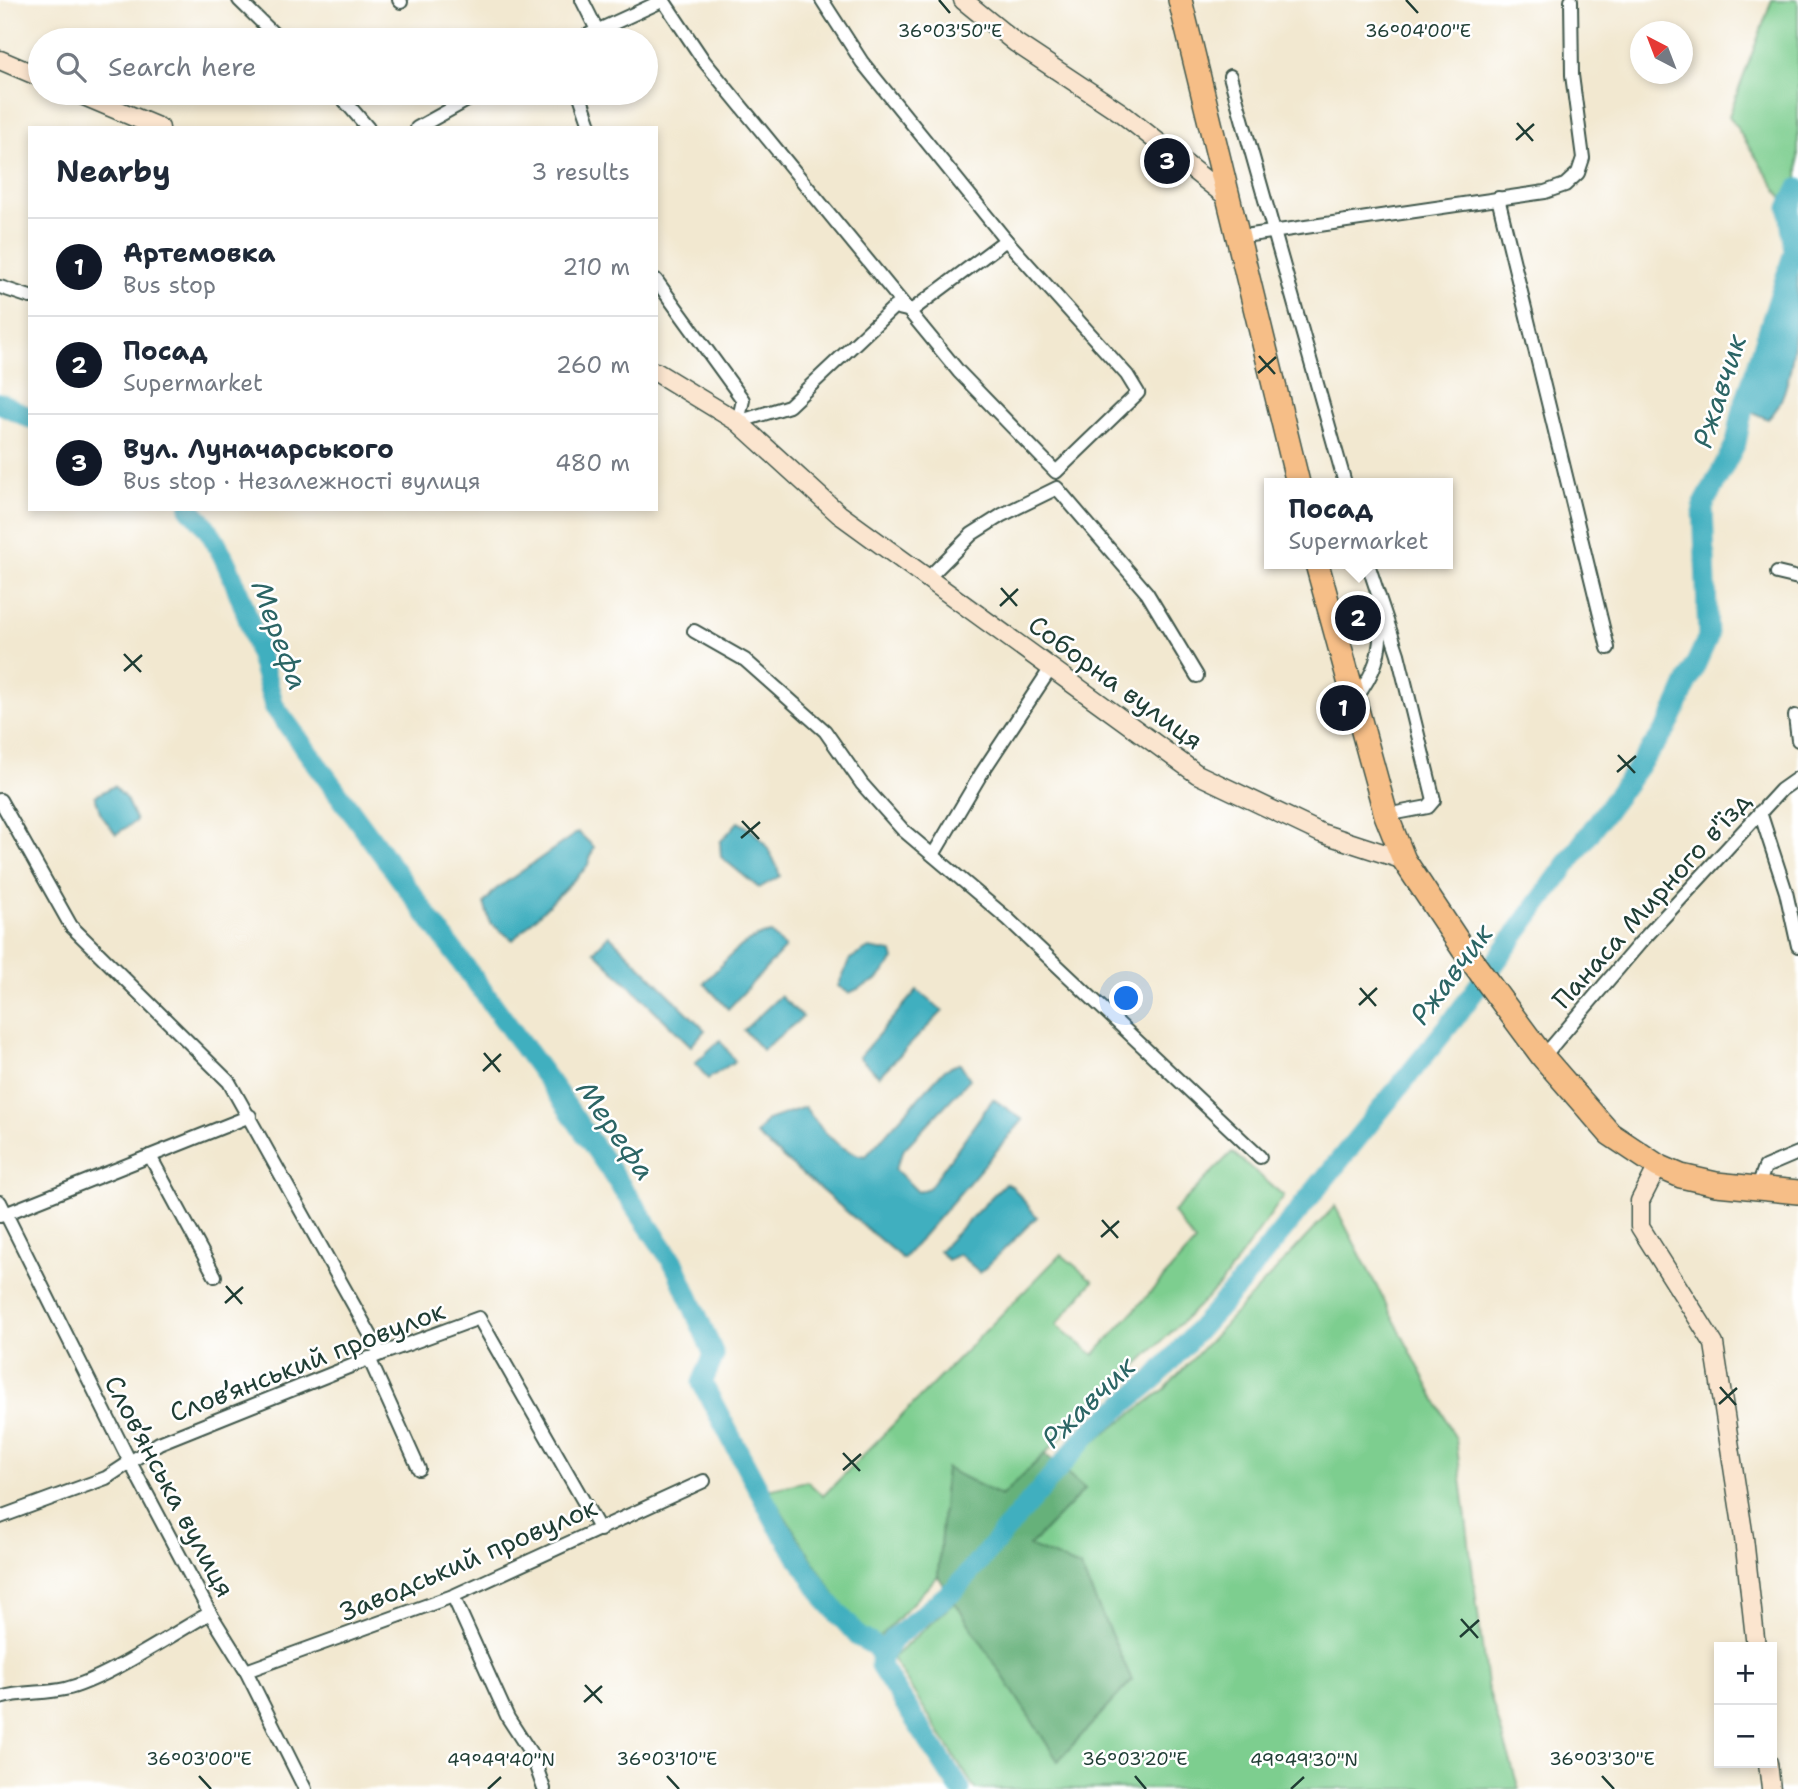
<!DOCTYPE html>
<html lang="en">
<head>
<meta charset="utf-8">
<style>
	:root { --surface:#fff; --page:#f2f2f3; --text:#1f2937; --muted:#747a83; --line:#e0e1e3; --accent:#111827 }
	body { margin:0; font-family:"Shantell Sans",sans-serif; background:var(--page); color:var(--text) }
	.controls { position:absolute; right:21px; bottom:21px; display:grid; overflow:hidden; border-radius:0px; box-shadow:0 4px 10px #0003 }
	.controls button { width:63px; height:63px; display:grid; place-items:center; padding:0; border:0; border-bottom:2px solid var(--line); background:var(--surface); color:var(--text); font:35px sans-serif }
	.compass { position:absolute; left:1630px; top:21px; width:63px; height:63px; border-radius:50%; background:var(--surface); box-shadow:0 4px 10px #0003; rotate:318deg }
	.you { position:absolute; left:1127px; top:999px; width:24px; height:24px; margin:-18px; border:5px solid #fff; border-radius:50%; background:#1a73e8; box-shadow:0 0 0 10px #1a73e833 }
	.badge { display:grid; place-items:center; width:46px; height:46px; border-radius:50%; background:var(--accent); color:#fff; font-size:23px; font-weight:700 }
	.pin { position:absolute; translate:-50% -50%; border:4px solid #fff; box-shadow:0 2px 7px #0006 }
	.popup { position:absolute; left:1264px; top:478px; width:189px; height:91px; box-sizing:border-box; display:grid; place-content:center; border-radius:0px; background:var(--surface); filter:drop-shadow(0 2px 5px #0005); font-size:23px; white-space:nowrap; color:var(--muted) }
	.popup b { font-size:26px; color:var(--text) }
	.popup::after { content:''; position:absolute; left:50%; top:100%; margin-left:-14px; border:14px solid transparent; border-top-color:var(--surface) }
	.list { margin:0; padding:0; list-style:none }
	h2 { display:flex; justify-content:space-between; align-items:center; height:91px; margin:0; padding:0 28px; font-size:30px }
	h2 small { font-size:23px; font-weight:400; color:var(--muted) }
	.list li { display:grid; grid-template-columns:46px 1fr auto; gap:21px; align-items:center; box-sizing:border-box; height:98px; padding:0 28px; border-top:2px solid var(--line) }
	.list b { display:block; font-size:26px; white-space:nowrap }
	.list p { margin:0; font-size:23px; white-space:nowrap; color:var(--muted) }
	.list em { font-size:23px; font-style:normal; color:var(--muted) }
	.icon { flex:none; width:38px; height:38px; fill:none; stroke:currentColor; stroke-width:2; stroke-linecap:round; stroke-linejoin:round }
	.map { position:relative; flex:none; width:1798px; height:1789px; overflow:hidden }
	.search { position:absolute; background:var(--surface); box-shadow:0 4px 10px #0003; left:28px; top:28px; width:630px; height:77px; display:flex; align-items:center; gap:18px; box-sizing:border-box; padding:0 24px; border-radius:38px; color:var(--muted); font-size:26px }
	.panel { position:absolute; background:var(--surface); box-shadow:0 4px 10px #0003; left:28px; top:126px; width:630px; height:385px; border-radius:0px }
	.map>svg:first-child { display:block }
	.green { fill:#7dce8f; stroke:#4e8662; stroke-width:2 }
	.forest { fill:#66b17a; stroke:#427757; stroke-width:2 }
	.water { fill:#41afbf; stroke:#30767a; stroke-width:2 }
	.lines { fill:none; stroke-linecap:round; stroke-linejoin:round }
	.river { stroke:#41afbf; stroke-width:21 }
	.street-casing { stroke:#3f574b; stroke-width:16 }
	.secondary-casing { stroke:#3f574b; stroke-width:21 }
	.highway-casing { stroke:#3f574b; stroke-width:26 }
	.street { stroke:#fff; stroke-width:12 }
	.secondary { stroke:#fbe5cf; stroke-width:18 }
	.highway { stroke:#f6be87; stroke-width:23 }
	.ticks { fill:none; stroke:#1f3d34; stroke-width:2.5 }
	.labels { text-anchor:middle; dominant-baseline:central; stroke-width:5; stroke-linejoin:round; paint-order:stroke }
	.street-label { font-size:26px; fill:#1f3d34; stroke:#fff }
	.water-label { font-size:28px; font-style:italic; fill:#2b6565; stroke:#fff }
	.ticks-label { font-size:18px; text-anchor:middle; fill:#1f3d34; stroke:#fff; stroke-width:5; stroke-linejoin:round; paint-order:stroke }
</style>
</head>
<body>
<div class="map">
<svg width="1798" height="1789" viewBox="0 0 1798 1789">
	<rect width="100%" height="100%" fill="#fff"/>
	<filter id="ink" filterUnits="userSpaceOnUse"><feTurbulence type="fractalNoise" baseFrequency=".0143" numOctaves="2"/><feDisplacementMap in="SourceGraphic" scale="14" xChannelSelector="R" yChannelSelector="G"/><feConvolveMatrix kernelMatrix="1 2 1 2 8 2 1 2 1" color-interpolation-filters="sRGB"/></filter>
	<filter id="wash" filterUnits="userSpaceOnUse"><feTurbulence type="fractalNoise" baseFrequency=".00686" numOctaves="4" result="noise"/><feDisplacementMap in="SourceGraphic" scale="28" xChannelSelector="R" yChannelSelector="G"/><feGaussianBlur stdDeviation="1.57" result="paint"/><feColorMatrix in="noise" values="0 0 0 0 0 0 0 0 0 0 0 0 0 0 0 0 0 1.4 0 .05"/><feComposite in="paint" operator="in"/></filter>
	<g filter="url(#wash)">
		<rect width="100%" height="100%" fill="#f2e8d0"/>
		<!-- green -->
		<g class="green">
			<path d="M 1772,0 L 1798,0 L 1798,253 L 1794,252 L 1789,208 L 1729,116 Z"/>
			<path d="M 1232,1152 L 1284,1196 L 1220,1285 L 1001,1496 L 946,1469 L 938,1576 L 879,1638 L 858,1631 L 768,1490 L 807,1481 L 823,1496 L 1061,1254 L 1093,1281 L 1056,1325 L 1094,1355 L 1195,1243 L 1173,1212 Z"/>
			<path d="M 1335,1206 L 1456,1439 L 1487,1685 L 1519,1789 L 975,1789 L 892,1658 L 955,1602 L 1058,1760 L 1132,1680 L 1029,1546 L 1085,1489 L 1060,1467 L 1165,1389 Z"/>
		</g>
		<!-- forest -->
		<path class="forest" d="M 1045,1454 L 1085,1489 L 1029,1546 L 1080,1567 L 1132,1680 L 1058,1761 L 938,1576 L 946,1468 L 1001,1496 Z"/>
		<!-- water -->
		<g class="water">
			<path d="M 1794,252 L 1798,253 C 1798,298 1798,393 1768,419 L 1743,408 Z"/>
			<path d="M 114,786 L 126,799 L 136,821 L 116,834 L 101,815 L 95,796 Z"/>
			<path d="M 738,822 C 761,833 773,853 780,876 L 759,888 L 721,857 L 720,842 Z"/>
			<path d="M 578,832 L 594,847 L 587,867 L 513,940 L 490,923 L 484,903 L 495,890 Z"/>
			<path d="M 771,933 L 785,948 L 728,1009 L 704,983 C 724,963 742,937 771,933 Z"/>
			<path d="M 609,935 L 705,1030 L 691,1046 L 594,951 Z"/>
			<path d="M 869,948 L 892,952 L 894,960 L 877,980 L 849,993 L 838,986 L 850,959 Z"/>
			<path d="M 917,990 L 943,1011 L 879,1076 L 859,1057 Z"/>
			<path d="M 780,996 L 803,1017 L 762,1050 L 744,1030 Z"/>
			<path d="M 720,1040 L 735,1061 L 708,1079 L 695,1063 Z"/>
			<path d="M 960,1063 L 970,1079 L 904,1149 L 895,1169 L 918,1192 L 929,1188 L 993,1099 L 1023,1120 L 903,1259 L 756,1135 L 767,1120 L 805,1107 C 818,1126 841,1154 866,1156 L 944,1070 Z"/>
			<path d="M 1005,1183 L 1012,1186 L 1037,1217 L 980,1273 L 959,1254 L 948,1260 L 939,1251 Z"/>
		</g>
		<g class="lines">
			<!-- river -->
			<g class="river">
				<path d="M 0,403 L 30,418"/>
				<path d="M 190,509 C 230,542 260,655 274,706 L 556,1091 L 675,1265 L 714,1355 L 702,1383 L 778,1526 L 827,1601 L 859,1637 L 874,1645 L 882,1655 L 880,1666 L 960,1789"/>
				<path d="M 882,1655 L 893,1639 L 956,1588 L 1088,1434 L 1153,1380 L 1236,1288 L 1454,1019 L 1668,726 L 1708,637 L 1703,506 L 1736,443 L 1743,408 L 1794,252 L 1789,208 L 1798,189"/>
			</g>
		</g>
	</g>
	<g filter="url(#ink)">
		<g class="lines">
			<defs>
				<g id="street">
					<path d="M 239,0 L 280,40"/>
					<path d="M 399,0 L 401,2"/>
					<path d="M 582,0 L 597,30"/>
					<path d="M 663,0 L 704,61 L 959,372 L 1056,472 L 1138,393 L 1127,375 L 1006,240 L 862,62 L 822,0"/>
					<path d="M 577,40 L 664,0"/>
					<path d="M 1230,76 L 1345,483"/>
					<path d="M 338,93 L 368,128"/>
					<path d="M 579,93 L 591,128"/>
					<path d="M 417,128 L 480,93"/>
					<path d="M 1498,198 L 1608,648"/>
					<path d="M 1237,237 L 1545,192 L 1565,185 L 1578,173 L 1583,158 L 1572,75 L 1571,0"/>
					<path d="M 656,280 L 743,400 L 738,422 L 789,406 L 894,307 L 911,311 L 1006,240"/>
					<path d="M 0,287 L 30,297"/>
					<path d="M 1368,564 L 1398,654 L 1434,800 L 1428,807 L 1386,815"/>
					<path d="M 1777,573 L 1798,578"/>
					<path d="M 928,578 L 972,534 L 1002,515 L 1057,488 L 1147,593 L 1197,676"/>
					<path d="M 694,631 L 745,660 L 825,731 L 862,784 L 903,830 L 1008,919 L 1260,1157"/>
					<path d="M 1354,701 C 1376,671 1381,655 1381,618"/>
					<path d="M 1795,716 L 1798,740"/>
					<path d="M 0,800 L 71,926 L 229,1082 L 381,1354"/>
					<path d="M 1760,812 L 1786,892 L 1798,946"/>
					<path d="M 933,855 L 981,774 L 1051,668"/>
					<path d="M 1543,1057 L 1640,943 L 1781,790 L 1798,778"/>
					<path d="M 150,1156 L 215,1276"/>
					<path d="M 1757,1189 L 1765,1167 L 1798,1153"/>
					<path d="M 0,1202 L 130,1462 L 210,1613 L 246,1671 L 305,1789"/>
					<path d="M 0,1216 L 250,1116"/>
					<path d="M 369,1358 L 419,1469"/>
					<path d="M 0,1517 L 106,1478 L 159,1443 L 381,1354 L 479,1318 L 600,1530"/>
					<path d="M 453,1596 L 508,1718 L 532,1755 L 544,1789"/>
					<path d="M 246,1671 L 453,1596 L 704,1481"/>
					<path d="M 0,1698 C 22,1691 43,1694 65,1689 C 103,1681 174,1633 210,1613"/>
				</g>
				<g id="secondary">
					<path d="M 963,0 L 1016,43 L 1120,112 L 1227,197"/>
					<path d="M 0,60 L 40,77"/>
					<path d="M 77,93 L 160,128"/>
					<path d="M 656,372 L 738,422 L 839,514 L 1197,774 L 1321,833 L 1404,860"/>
					<path d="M 1658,1166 L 1640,1201 L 1640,1227 L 1714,1344 L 1744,1538 L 1756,1647"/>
					<path d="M 1768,1763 L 1771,1789"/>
				</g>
				<g id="highway">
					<path d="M 1180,0 L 1298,483"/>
					<path d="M 1317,564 L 1386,815 L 1404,860 L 1463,949 L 1543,1057 L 1610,1134 L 1658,1166 L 1681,1176 L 1716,1184 L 1798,1192"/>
				</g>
			</defs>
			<!-- street casing -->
			<use href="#street" class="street-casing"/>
			<!-- secondary casing -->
			<use href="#secondary" class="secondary-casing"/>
			<!-- highway casing -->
			<use href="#highway" class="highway-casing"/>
			<!-- street -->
			<use href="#street" class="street"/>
			<!-- secondary -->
			<use href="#secondary" class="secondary"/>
			<!-- highway -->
			<use href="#highway" class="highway"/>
		</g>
	</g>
	<!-- ticks -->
	<path class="ticks" d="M 939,0 L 950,13M 1406,0 L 1418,13M 1517,123 L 1533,141M 1516,140 L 1534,124M 1259,356 L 1275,374M 1258,373 L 1276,357M 1001,588 L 1017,606M 1000,606 L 1018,589M 124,654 L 141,672M 124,671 L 142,655M 1618,755 L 1635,773M 1617,772 L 1636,756M 742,821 L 759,839M 741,838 L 760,822M 1360,988 L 1376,1006M 1359,1005 L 1377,988M 484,1053 L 500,1072M 483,1071 L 501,1054M 1102,1220 L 1118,1238M 1101,1237 L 1119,1221M 226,1286 L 242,1304M 225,1303 L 243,1287M 1720,1387 L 1736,1405M 1719,1404 L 1737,1388M 843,1453 L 860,1471M 843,1470 L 861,1454M 1461,1619 L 1478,1638M 1460,1637 L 1479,1620M 585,1685 L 602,1703M 584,1702 L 602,1686M 199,1776 L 211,1789M 667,1776 L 679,1789M 1135,1776 L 1146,1789M 1602,1776 L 1614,1789M 488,1789 L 501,1777M 1291,1789 L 1304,1777"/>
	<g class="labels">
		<!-- street labels -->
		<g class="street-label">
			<text transform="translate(1116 682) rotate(36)">Соборна вулиця</text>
			<text transform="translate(1651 900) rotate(-48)">Панаса Мирного в'їзд</text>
			<text transform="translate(307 1361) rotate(-21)">Слов’янський провулок</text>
			<text transform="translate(170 1486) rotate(62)">Слов’янська вулиця</text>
			<text transform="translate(468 1559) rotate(-23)">Заводський провулок</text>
		</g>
		<!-- water labels -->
		<g class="water-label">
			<text transform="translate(1719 391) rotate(-72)">Ржавчик</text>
			<text transform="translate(280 635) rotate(70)">Мерефа</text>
			<text transform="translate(1451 974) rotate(-53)">Ржавчик</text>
			<text transform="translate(616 1130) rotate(55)">Мерефа</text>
			<text transform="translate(1088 1402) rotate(-44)">Ржавчик</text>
		</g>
	</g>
	<g class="ticks-label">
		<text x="950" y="37">36°03'50"E</text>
		<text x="1418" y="37">36°04'00"E</text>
		<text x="199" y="1765">36°03'00"E</text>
		<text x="667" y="1765">36°03'10"E</text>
		<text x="1135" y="1765">36°03'20"E</text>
		<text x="1602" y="1765">36°03'30"E</text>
		<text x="501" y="1766">49°49'40"N</text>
		<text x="1304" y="1766">49°49'30"N</text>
	</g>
</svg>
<div class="controls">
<button>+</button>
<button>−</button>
</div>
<svg class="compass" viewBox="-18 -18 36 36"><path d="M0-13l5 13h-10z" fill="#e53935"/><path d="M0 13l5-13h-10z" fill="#747a83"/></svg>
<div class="you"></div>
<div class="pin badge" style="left:1343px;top:708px">1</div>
<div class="pin badge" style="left:1358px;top:618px">2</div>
<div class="popup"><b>Посад</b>Supermarket</div>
<div class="pin badge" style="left:1167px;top:161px">3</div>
<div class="search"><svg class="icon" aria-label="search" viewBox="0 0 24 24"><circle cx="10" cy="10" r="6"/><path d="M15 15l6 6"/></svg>Search here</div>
<section class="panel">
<h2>Nearby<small>3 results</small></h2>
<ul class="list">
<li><span class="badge">1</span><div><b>Артемовка</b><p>Bus stop</p></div><em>210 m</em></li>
<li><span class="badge">2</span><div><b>Посад</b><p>Supermarket</p></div><em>260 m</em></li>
<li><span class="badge">3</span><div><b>Вул. Луначарського</b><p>Bus stop · Незалежності вулиця</p></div><em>480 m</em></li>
</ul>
</section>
</div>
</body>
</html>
